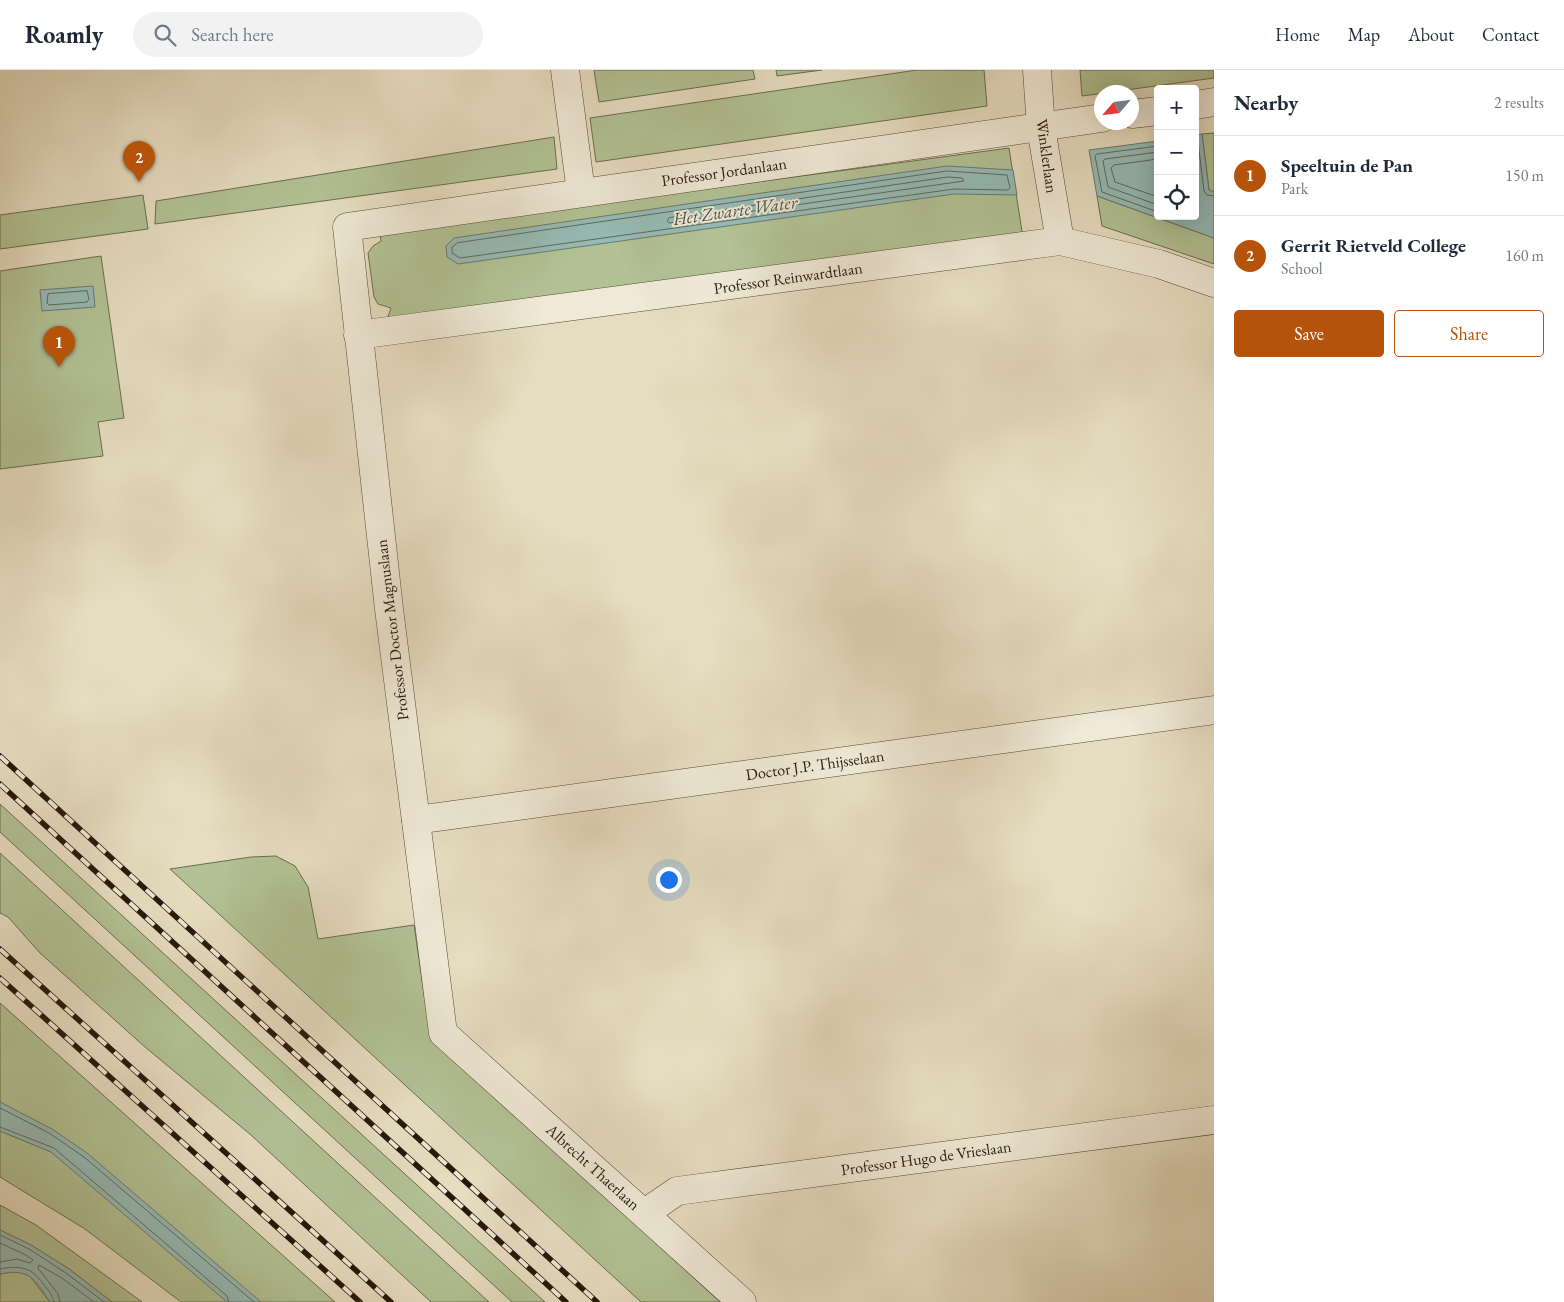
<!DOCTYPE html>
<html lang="en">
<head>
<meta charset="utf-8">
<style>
	:root { --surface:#fff; --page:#f2f2f3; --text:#1f2937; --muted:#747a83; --line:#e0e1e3; --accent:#b45309 }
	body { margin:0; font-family:"EB Garamond",serif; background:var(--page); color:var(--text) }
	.controls { position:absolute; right:15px; top:15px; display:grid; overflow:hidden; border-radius:5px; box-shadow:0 5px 20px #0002 }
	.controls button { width:45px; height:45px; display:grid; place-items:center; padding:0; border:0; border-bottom:1px solid var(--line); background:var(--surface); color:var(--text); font:25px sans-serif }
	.compass { position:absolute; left:1094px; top:15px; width:45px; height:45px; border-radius:50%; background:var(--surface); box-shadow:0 5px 20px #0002; rotate:242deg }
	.you { position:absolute; left:668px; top:809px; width:18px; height:18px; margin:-12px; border:4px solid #fff; border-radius:50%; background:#1a73e8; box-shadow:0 0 0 8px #1a73e833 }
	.badge { display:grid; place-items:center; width:32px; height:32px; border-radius:50%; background:var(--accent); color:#fff; font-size:16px; font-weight:700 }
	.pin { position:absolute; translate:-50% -41px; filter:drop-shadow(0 1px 2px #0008) }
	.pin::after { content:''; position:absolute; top:26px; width:18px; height:15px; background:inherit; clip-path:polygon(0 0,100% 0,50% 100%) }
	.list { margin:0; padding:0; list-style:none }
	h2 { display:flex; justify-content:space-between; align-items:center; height:65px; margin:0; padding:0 20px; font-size:21px }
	h2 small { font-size:16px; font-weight:400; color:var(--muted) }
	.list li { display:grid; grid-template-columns:32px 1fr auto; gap:15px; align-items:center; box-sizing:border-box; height:80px; padding:0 20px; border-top:1px solid var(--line) }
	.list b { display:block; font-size:19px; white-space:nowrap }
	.list p { margin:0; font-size:16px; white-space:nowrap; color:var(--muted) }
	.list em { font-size:16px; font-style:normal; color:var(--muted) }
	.actions { display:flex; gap:10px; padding:15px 20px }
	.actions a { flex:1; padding:11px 0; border:1px solid var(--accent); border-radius:5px; text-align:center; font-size:18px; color:var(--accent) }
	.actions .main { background:var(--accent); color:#fff }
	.icon { flex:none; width:28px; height:28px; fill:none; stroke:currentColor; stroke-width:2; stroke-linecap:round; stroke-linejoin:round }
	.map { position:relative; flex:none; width:1214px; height:1232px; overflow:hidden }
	header { display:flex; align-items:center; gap:30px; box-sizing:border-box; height:70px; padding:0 25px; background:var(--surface); border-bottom:1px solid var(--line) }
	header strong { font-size:24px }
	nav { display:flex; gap:28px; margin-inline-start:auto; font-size:18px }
	.search { width:350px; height:45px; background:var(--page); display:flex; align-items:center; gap:12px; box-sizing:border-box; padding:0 18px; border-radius:28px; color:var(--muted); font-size:19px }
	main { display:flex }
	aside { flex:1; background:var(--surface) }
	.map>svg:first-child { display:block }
	.green { fill:#b2c295; stroke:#6c6d4e }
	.water { fill:#96bbb5; stroke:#697a70 }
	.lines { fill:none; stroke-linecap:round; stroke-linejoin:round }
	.shore { stroke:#5e6a5e; stroke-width:1 }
	.minor-casing { stroke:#564936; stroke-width:29 }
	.minor { stroke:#efe9d6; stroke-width:28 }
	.rail-casing { stroke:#261808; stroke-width:5.5 }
	.rail { stroke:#efe9d6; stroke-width:4; stroke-dasharray:11; stroke-linecap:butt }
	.labels { text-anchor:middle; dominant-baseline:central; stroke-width:4; stroke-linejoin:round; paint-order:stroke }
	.street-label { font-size:16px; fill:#261808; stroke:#efe9d6 }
	.water-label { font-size:18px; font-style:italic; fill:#4d5145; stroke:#efe9d6 }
</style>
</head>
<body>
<header>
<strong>Roamly</strong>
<div class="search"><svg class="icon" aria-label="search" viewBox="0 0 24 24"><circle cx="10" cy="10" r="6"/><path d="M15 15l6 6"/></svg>Search here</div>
<nav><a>Home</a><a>Map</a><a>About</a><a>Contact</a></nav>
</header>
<main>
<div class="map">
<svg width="1214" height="1232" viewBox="0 0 1214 1232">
	<rect width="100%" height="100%" fill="#e6ddc0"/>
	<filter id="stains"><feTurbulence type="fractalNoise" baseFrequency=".004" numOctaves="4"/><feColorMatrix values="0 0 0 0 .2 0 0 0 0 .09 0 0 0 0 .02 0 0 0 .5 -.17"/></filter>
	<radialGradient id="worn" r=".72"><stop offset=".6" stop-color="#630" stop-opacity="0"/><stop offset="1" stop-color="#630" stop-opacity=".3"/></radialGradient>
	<!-- green -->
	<g class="green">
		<path d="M 594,0 L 753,0 L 755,9 L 599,32 Z"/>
		<path d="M 776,0 L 822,0 L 777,6 Z"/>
		<path d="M 917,0 L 984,0 L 987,36 L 596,92 L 590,48 Z"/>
		<path d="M 1080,0 L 1214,0 L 1214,8 L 1082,26 Z"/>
		<path d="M 1214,63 L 1214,122 L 1209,120 L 1202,64 Z"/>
		<path d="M 554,67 L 557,99 L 155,154 L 156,131 Z"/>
		<path d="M 1009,78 L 1023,168 L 386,252 L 391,238 L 378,234 L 374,227 L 368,183 L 373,176 L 381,171 L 380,163 Z"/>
		<path d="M 143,125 L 148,159 L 0,179 L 0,145 Z"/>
		<path d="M 1097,126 L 1214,168 L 1214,194 L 1102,156 Z"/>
		<path d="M 101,186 L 124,348 L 98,352 L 103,386 L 0,399 L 0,201 Z"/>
		<path d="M 0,734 L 545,1232 L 512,1232 L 0,762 Z"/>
		<path d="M 0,783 L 489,1232 L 431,1232 L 251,1065 L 145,977 L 40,883 L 8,847 L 0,843 Z"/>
		<path d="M 276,786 L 295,796 L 308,817 L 318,869 L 414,855 L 430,965 L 720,1232 L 641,1232 L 170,799 L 251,787 Z"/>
		<path d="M 0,933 L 335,1232 L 181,1232 L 85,1159 L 0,1107 L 0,1061 L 49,1081 L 0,1038 Z"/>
		<path d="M 0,1135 L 36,1155 L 142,1232 L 112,1232 L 69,1199 L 31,1175 L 0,1160 Z"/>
		<path d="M 17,1201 L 28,1204 L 50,1232 L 0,1232 L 0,1204 Z"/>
	</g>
	<!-- water -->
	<g class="water">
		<path d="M 1202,64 L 1209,120 L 1214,122 L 1214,168 L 1097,126 L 1089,80 L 1158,71 L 1158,146 L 1195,146 L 1195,65 Z"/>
		<path d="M 947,96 L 1013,100 L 1017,125 L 954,124 L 458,194 L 447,187 L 446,176 L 454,168 Z"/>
		<path d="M 93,216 L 95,237 L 42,241 L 40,220 Z"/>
		<path d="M 0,1032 L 52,1059 L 87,1083 L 261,1232 L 227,1232 L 51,1082 L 0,1061 Z"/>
		<path d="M 0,1160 L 31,1175 L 69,1199 L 112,1232 L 50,1232 C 34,1209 30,1198 0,1204 Z"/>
	</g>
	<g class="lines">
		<!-- shore -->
		<g class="shore">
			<path d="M 1195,70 L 1198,72 L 1204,121 L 1207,125 L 1214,126"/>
			<path d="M 1158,76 L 1097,84 L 1095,86 L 1102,122 L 1158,142"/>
			<path d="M 1158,82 L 1105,89 L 1103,91 L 1108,117 L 1158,135"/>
			<path d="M 1158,89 L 1114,95 L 1111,98 L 1115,112 L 1158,127"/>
			<path d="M 947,101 L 1007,105 L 1010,118 L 1008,120 L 954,119 L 460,188 L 452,183 L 452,177 L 457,173 Z"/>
			<path d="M 948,107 L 962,108 L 964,111 L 669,153 L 667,151 L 669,148 Z"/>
			<path d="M 87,221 L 89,229 L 87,232 L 49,235 L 47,233 L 48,224 Z"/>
			<path d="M 0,1038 L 49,1063 L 84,1087 L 254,1232"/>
			<path d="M 0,1057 L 54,1078 L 227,1226 L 229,1232"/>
			<path d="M 0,1165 L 29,1179 L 66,1203 L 104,1232"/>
			<path d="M 0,1173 L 26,1185 L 33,1190 L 30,1193 L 17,1189 L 0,1192"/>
			<path d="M 0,1199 C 20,1195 32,1197 44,1215 C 48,1220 53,1225 54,1232"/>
			<path d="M 60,1232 L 58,1224 L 38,1198 L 39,1195 L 62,1208 L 94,1232"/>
		</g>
		<defs>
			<g id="minor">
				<path d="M 565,0 L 581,122"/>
				<path d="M 1037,0 L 1041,58 L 1060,171"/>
				<path d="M 1195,35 L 1214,32"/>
				<path d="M 1132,44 L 1158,41"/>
				<path d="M 358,265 L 1060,171 L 1159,194 L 1214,213"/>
				<path d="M 416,750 L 1214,640"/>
				<path d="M 645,1143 L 677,1121 L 1214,1050"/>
				<path d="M 742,1232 L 443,963 L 389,539 L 347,157 L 1102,48"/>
			</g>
		</defs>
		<!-- minor casing -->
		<use href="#minor" class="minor-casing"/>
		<!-- minor -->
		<use href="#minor" class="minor"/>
		<defs>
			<g id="rail">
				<path d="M 0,686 L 597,1232"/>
				<path d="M 0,714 L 566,1232"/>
				<path d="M 0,879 L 391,1232"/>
				<path d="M 0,908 L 360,1232"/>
			</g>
		</defs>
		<!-- rail casing -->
		<use href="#rail" class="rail-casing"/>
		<!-- rail -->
		<use href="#rail" class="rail"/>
	</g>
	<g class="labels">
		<!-- street labels -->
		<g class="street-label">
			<text transform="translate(1047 86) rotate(82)">Winklerlaan</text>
			<text transform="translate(724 102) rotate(-8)">Professor Jordanlaan</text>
			<text transform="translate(788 208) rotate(-8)">Professor Reinwardtlaan</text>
			<text transform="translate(392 560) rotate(-97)">Professor Doctor Magnuslaan</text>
			<text transform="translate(815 695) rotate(-8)">Doctor J.P. Thijsselaan</text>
			<text transform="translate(926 1088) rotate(-8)">Professor Hugo de Vrieslaan</text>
			<text transform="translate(593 1097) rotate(42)">Albrecht Thaerlaan</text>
		</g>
		<!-- water labels -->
		<g class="water-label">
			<text transform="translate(735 140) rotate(-8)">Het Zwarte Water</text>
		</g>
	</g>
	<rect width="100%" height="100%" filter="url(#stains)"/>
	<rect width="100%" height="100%" fill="url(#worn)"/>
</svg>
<div class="controls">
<button>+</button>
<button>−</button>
<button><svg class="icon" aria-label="locate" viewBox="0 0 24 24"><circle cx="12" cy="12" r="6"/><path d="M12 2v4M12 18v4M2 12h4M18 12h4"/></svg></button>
</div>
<svg class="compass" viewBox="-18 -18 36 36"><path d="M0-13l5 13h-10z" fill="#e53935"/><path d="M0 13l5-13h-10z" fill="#747a83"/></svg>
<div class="you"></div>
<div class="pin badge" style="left:59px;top:297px">1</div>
<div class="pin badge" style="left:139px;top:112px">2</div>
</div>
<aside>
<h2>Nearby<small>2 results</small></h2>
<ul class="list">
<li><span class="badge">1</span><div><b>Speeltuin de Pan</b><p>Park</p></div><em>150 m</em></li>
<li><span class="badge">2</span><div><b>Gerrit Rietveld College</b><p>School</p></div><em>160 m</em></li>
</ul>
<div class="actions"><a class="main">Save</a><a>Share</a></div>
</aside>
</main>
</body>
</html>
